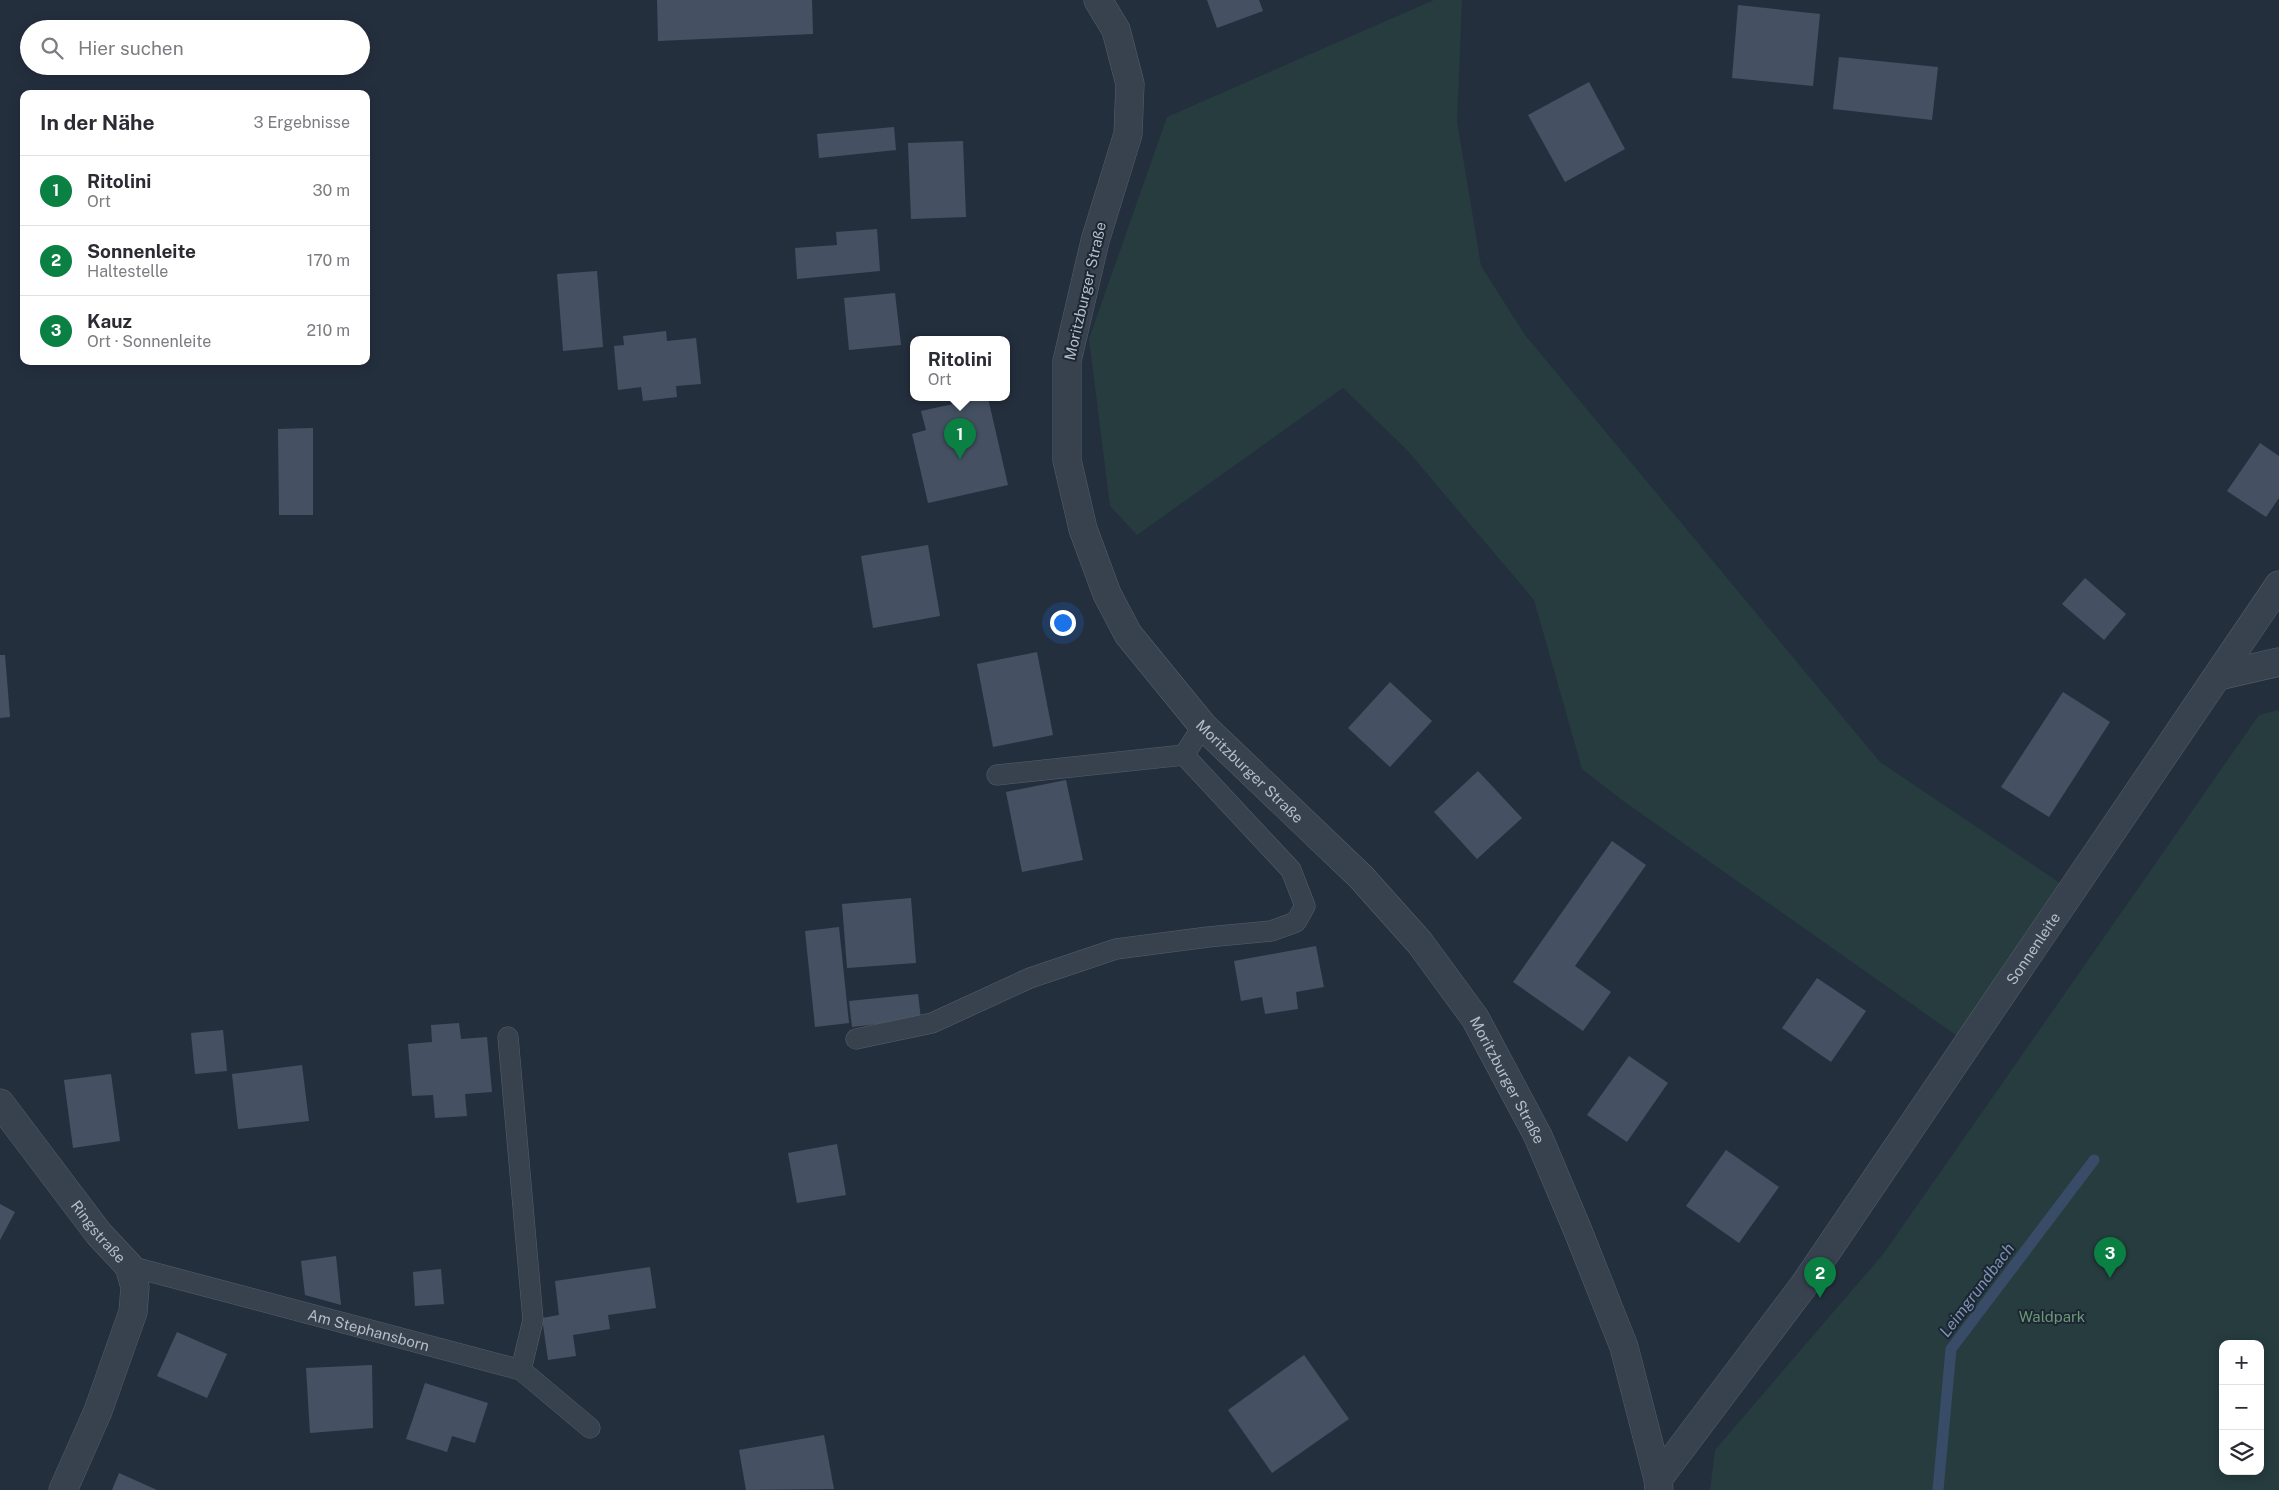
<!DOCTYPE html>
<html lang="de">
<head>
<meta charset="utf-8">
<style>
	:root { --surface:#fff; --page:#f2f2f3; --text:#2b2b33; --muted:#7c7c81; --line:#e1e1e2; --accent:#0b8043 }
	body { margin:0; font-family:"Public Sans",sans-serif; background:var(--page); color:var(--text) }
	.controls { position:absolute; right:15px; bottom:15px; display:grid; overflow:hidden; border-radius:10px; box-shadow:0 2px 12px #0003 }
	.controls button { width:45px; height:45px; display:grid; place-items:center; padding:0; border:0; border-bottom:1px solid var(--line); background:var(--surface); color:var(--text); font:25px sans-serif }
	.you { position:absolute; left:1062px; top:622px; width:18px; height:18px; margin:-12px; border:4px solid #fff; border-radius:50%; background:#1a73e8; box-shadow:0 0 0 8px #1a73e833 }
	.badge { display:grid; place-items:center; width:32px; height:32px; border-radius:50%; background:var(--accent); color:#fff; font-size:16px; font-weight:700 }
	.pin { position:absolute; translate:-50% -41px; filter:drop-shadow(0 1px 2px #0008) }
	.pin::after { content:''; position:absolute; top:26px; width:18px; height:15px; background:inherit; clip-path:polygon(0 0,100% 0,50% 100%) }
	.popup { position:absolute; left:910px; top:336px; width:100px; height:65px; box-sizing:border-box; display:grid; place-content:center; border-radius:10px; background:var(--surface); filter:drop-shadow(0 1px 4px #0005); font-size:16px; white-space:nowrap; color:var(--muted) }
	.popup b { font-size:19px; color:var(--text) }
	.popup::after { content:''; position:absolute; left:50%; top:100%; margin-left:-10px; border:10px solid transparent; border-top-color:var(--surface) }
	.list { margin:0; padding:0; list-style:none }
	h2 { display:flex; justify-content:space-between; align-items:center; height:65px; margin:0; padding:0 20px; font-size:21px }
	h2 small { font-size:16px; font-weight:400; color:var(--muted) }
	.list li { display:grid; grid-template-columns:32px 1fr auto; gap:15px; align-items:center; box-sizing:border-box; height:70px; padding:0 20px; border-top:1px solid var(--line) }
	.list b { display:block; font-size:19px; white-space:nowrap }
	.list p { margin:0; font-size:16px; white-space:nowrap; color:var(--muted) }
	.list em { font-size:16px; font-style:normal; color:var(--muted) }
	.icon { flex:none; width:28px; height:28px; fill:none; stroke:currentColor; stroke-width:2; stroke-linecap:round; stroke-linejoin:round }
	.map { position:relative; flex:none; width:2279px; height:1490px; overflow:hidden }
	.search { position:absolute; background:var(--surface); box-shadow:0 2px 12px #0003; left:20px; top:20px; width:350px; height:55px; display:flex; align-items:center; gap:12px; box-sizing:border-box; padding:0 18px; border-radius:28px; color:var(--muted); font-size:19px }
	.panel { position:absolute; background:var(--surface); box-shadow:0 2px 12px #0003; left:20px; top:90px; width:350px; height:275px; border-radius:10px }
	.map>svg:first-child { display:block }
	.green { fill:#263c3f; fill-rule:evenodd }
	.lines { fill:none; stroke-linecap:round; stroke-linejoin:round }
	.stream { stroke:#394c67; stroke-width:11 }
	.building { fill:#455162 }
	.service-casing { stroke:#565f6c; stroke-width:21 }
	.minor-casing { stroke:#565f6c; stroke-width:29 }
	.tertiary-casing { stroke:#565f6c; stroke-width:29 }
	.service { stroke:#38414e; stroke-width:20 }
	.minor { stroke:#38414e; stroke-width:28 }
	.tertiary { stroke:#38414e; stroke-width:28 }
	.labels { text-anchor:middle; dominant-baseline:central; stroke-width:4; stroke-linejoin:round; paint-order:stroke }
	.street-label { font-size:15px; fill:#b4bcc9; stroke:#1d2633 }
	.park-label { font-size:15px; fill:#6b9a76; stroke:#1d2633 }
	.water-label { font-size:16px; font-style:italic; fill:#7c92b1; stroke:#1d2633 }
</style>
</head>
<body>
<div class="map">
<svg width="2279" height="1490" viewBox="0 0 2279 1490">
	<rect width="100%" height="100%" fill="#242f3e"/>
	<!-- green -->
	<g class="green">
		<path d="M 1434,0 L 1462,0 L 1457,121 L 1481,266 L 1525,335 L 1880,762 L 2060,883 L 1960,1038 L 1622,800 L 1582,769 L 1534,600 L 1407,450 L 1343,388 L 1137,535 L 1110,506 L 1089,339 L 1167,117 Z"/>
		<path d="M 2279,710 L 2279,1490 L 1710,1490 L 1715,1450 L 1884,1253 L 2259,715 ZM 2223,1344 L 2260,1344 L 2260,1471 L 2223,1471 Z"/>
	</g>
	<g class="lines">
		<!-- stream -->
		<path class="stream" d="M 1938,1490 L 1951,1349 L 2094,1160"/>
	</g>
	<!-- building -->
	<g class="building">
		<path d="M 657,0 L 812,0 L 813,34 L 658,41 Z"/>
		<path d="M 1207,0 L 1259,0 L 1263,11 L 1217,28 Z"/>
		<path d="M 1738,5 L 1820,14 L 1813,86 L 1732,78 Z"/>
		<path d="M 1839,57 L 1938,67 L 1932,120 L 1833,109 Z"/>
		<path d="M 1589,82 L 1625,149 L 1565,182 L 1528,115 Z"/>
		<path d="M 894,127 L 896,150 L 819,158 L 817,134 Z"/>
		<path d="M 963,141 L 966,217 L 911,219 L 908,143 Z"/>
		<path d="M 877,229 L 880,271 L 797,279 L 795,248 L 837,245 L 836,232 Z"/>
		<path d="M 597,271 L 603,347 L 563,351 L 557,274 Z"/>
		<path d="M 895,293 L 901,345 L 849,350 L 844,298 Z"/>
		<path d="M 666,331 L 667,341 L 696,338 L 701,384 L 676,386 L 677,397 L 643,401 L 641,387 L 618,390 L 614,346 L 624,345 L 623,336 Z"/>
		<path d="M 980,398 L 988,398 L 1008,485 L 928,503 L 912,434 L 926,430 L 921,411 Z"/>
		<path d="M 313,428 L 313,515 L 279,515 L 278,429 Z"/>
		<path d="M 2260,443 L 2279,456 L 2279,498 L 2266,517 L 2227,491 Z"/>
		<path d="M 928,545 L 940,616 L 873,628 L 861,556 Z"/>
		<path d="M 2085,578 L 2126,614 L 2104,640 L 2062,604 Z"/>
		<path d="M 1037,652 L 1053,735 L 993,747 L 977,664 Z"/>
		<path d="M 0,655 L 5,655 L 10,717 L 0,718 Z"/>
		<path d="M 1390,682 L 1432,721 L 1390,767 L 1348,728 Z"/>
		<path d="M 2063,692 L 2110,722 L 2049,817 L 2001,787 Z"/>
		<path d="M 1478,771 L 1522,818 L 1477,859 L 1434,812 Z"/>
		<path d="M 1066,780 L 1083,860 L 1022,872 L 1006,792 Z"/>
		<path d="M 1612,841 L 1646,865 L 1575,966 L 1611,992 L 1583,1031 L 1513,982 Z"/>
		<path d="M 911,898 L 916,963 L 847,968 L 842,904 Z"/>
		<path d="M 839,927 L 849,1023 L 815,1027 L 805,931 Z"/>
		<path d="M 1316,946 L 1324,987 L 1296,992 L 1298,1009 L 1265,1014 L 1262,997 L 1241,1001 L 1234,961 Z"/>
		<path d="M 1817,978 L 1866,1011 L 1831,1062 L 1782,1028 Z"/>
		<path d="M 918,994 L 921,1019 L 852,1027 L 849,1001 Z"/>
		<path d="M 459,1023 L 461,1039 L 487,1037 L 492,1092 L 465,1094 L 467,1116 L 435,1118 L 433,1095 L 412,1096 L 408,1044 L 432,1042 L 431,1025 Z"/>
		<path d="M 223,1030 L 227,1071 L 195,1074 L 191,1033 Z"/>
		<path d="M 1629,1056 L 1668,1083 L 1627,1142 L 1587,1115 Z"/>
		<path d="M 302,1065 L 309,1121 L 238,1129 L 232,1074 Z"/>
		<path d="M 111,1074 L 120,1141 L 73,1148 L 64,1080 Z"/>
		<path d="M 837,1144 L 846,1195 L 797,1203 L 788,1153 Z"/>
		<path d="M 1726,1150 L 1779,1187 L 1739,1243 L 1686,1206 Z"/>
		<path d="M 0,1204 L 15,1212 L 0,1240 Z"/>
		<path d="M 336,1256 L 341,1305 L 305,1295 L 301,1261 Z"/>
		<path d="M 650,1267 L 656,1308 L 608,1315 L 610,1329 L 573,1335 L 576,1356 L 548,1360 L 542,1318 L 559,1315 L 555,1281 Z"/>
		<path d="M 441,1269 L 444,1304 L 415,1306 L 413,1272 Z"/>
		<path d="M 177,1332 L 227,1354 L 207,1398 L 157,1376 Z"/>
		<path d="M 1304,1355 L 1349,1419 L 1272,1473 L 1228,1410 Z"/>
		<path d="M 372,1365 L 373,1428 L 310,1433 L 306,1368 Z"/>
		<path d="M 425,1383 L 488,1403 L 475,1443 L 452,1436 L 447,1452 L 406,1439 Z"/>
		<path d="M 824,1435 L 834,1489 L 746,1490 L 739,1450 Z"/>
		<path d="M 119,1473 L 157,1490 L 112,1490 Z"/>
	</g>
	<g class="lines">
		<defs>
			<g id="service">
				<path d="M 997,775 L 1184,755"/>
				<path d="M 508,1037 L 533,1320 L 521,1370"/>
				<path d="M 856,1039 L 932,1023 L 1030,978 L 1116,949 L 1208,937 L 1271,931 L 1296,922 L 1305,906 L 1291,870 L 1184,755 L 1203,726"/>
				<path id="s1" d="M 129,1266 L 521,1370 L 590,1428"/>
			</g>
			<g id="minor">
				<path d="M 2218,676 L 2279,662"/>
				<path id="s2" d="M 0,1103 L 99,1234 L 129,1266 L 135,1287 L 133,1312 L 98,1411 L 63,1490"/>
				<path id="s3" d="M 1658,1479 L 1804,1285 L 2279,585"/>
			</g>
			<g id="tertiary">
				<path id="s4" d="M 1098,0 L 1116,30 L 1130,84 L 1128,134 L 1095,241 L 1067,361 L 1067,460 L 1083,529 L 1107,594 L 1128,634 L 1203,726 L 1361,877 L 1420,943 L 1475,1018 L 1538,1136 L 1578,1231 L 1624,1347 L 1658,1479 L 1659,1490"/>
			</g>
		</defs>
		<!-- service casing -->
		<use href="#service" class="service-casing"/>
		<!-- minor casing -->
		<use href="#minor" class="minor-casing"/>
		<!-- tertiary casing -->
		<use href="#tertiary" class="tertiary-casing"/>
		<!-- service -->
		<use href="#service" class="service"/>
		<!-- minor -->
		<use href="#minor" class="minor"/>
		<!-- tertiary -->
		<use href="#tertiary" class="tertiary"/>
	</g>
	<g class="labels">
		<!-- street labels -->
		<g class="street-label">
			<text transform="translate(1085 291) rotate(-77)">Moritzburger Straße</text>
			<text stroke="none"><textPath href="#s4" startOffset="844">Moritzburger Straße</textPath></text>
			<text stroke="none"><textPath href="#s3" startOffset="650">Sonnenleite</textPath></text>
			<text stroke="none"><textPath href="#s4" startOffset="1249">Moritzburger Straße</textPath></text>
			<text stroke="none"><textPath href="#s2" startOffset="162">Ringstraße</textPath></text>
			<text stroke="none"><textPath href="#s1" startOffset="248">Am Stephansborn</textPath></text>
		</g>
		<!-- park labels -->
		<g class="park-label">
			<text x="2052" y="1316">Waldpark</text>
		</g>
		<!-- water labels -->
		<g class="water-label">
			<text transform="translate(1977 1290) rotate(-53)">Leimgrundbach</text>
		</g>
	</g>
</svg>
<div class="controls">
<button>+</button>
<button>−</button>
<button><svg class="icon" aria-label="layers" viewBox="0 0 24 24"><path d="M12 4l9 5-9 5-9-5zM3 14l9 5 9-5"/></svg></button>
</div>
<div class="you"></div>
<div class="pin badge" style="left:960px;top:459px">1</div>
<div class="popup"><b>Ritolini</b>Ort</div>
<div class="pin badge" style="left:1820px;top:1298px">2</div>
<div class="pin badge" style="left:2110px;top:1278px">3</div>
<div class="search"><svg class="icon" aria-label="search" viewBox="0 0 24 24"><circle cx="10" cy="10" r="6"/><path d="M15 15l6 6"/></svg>Hier suchen</div>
<section class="panel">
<h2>In der Nähe<small>3 Ergebnisse</small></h2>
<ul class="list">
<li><span class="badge">1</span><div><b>Ritolini</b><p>Ort</p></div><em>30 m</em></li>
<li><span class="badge">2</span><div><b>Sonnenleite</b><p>Haltestelle</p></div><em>170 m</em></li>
<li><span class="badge">3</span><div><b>Kauz</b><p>Ort · Sonnenleite</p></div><em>210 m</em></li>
</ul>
</section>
</div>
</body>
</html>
